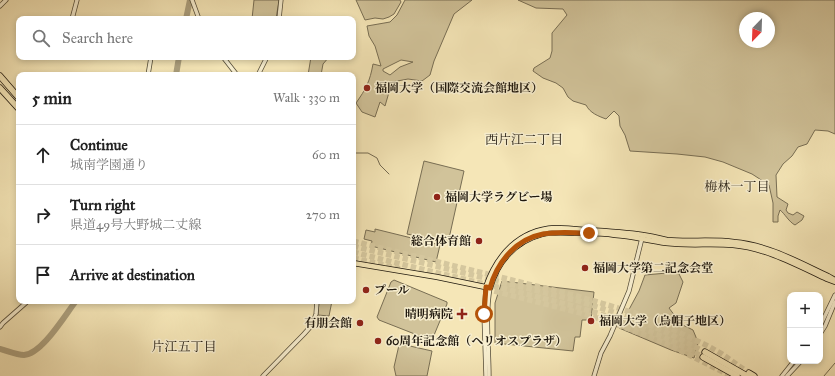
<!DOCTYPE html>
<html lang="en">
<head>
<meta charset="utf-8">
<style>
	:root { --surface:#fff; --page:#f6f6f6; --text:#222; --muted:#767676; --line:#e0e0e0 }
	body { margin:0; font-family:"IM FELL Great Primer","Noto Serif JP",serif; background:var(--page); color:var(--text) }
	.controls { position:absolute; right:12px; bottom:12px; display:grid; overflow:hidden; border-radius:8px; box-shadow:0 2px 6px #0003 }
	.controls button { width:36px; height:36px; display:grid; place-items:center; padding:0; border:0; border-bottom:1px solid var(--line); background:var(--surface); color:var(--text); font:20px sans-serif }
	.compass { position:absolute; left:739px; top:12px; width:36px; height:36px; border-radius:50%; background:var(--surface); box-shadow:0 2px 6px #0003; rotate:203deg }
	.stop { position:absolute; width:12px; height:12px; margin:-9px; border:3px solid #b45309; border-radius:50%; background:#fff }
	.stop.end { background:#b45309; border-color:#fff; box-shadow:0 1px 4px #0008 }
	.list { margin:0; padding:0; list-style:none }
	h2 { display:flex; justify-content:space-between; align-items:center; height:52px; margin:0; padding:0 16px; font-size:17px }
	h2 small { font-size:13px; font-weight:400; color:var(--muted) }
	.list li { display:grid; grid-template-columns:26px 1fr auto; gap:12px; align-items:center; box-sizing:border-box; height:60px; padding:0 16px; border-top:1px solid var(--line) }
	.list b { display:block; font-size:15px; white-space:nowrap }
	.list p { margin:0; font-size:13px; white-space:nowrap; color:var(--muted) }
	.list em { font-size:13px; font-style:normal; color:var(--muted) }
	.icon { flex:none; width:22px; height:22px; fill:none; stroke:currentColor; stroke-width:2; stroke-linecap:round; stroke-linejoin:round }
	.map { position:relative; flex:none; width:835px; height:376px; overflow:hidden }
	.search { position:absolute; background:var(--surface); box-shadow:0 2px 6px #0003; left:16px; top:16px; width:340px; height:44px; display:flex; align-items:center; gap:10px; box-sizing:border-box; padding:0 14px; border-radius:8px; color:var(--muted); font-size:15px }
	.panel { position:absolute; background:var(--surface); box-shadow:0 2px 6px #0003; left:16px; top:72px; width:340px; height:232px; border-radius:8px }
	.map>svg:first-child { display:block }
	.green { fill:#d1c39a; stroke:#786e54; fill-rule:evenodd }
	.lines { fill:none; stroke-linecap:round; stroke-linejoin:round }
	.stream { stroke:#746a51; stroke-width:1 }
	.river { stroke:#aca07e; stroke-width:6 }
	.highway-tunnel { stroke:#d5c79e; stroke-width:5.5; stroke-dasharray:5.5 3; stroke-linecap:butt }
	.minor-casing { stroke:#544c38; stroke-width:5 }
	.major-casing { stroke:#1f180e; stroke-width:6 }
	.highway-casing { stroke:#1f180e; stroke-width:7 }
	.minor { stroke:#f8efd0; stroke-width:3.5 }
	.major { stroke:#f5e6b7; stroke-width:4.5 }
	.highway { stroke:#f5e6b7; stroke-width:5.5 }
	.route { stroke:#b45309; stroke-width:5 }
	.poi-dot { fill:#8f2418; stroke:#f8efd0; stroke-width:1.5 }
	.labels { text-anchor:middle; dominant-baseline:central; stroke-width:3; stroke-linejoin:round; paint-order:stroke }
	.poi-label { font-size:12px; font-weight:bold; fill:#1f180e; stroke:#f8efd0; text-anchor:start }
	.neighbourhood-label { font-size:13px; fill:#1f180e; stroke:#f8efd0 }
</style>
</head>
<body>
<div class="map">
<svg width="835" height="376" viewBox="0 0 835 376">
	<rect width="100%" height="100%" fill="#f5e6b7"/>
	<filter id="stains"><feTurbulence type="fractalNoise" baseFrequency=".005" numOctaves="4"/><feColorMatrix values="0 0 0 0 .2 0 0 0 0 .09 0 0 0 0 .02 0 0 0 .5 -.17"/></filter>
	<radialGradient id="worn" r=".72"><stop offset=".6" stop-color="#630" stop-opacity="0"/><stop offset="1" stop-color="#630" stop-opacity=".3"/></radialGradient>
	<!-- green -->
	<g class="green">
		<path d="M 254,0 L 279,0 L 276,19 L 252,19 Z"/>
		<path d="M 356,0 L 400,0 L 401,2 L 394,14 L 389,17 L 383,19 L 375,18 L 365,20 Z"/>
		<path d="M 405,0 L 472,0 L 454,14 L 434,61 L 430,75 L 422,81 L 408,79 L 392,82 L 385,106 L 380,102 L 375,117 L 362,112 L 356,103 C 366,89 370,81 373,64 L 381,66 L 375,46 L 369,36 L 367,26 L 390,22 L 397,15 ZM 401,60 L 413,62 L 400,67 L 390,75 L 383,71 L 383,69 Z"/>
		<path d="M 518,0 L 835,0 L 835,134 L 828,131 L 815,130 L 807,144 L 798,147 L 792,156 L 783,164 L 776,175 L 777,197 L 788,204 L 786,210 L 788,213 L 793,215 L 797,212 L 804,216 L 802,220 L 795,225 C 789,222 785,214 780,210 L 778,216 L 778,222 L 773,222 L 773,203 L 769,185 L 752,174 L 723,162 L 705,157 L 677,154 L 630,151 L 625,135 L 620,126 L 619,116 L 614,111 L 606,119 C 598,116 590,113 586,105 L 573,101 L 568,97 L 563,88 L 556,83 L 543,78 L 533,71 L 534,68 L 550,58 L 552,51 L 552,33 L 567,15 L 563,9 L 536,8 ZM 745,18 L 769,18 L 769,42 L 745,42 Z"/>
		<path d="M 311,57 L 329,57 L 323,64 L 321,75 L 308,75 Z"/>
		<path d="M 424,161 L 464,171 L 448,243 L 407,234 Z"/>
		<path d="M 375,229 L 440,245 L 436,262 L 371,246 L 372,241 L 364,239 L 366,230 L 375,232 Z"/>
		<path d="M 678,272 L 683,282 L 676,303 L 669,308 L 681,324 L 693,330 L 698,342 L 694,358 L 671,350 L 619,328 L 639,291 L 645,275 Z"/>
		<path d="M 394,280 L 447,302 L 447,304 L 432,340 L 430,340 L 379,320 L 377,317 L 391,282 Z"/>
		<path d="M 502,281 L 594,292 L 591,320 L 582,320 L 580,337 L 575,337 L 573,351 L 495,343 L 495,303 Z"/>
		<path d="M 319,301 L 332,301 L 329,316 L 318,315 Z"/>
		<path d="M 401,344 L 432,351 L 427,376 L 396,376 L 394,367 L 399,345 Z"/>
	</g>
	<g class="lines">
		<!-- stream -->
		<g class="stream">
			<path d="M 353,154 L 355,153 L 368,153 L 377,158 L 380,165 L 389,174"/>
			<path d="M 824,376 L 835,363"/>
		</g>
		<!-- river -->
		<g class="river">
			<path d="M 186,19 L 190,0"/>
			<path d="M 176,75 L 179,57"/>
			<path d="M 0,349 C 8,351 16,355 24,355 C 42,354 65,315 76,301"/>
		</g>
		<!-- highway-tunnel -->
		<g class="highway-tunnel">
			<path d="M 353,241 L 577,296 L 635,313 L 672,329 L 708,346 L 722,354 L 749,373"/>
			<path d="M 353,246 L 575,300 L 613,312 L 633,318 L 670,334 L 705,352"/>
			<path d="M 353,252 C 404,265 455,277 506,289 C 575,306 641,322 703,357"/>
			<path d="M 353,258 L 401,269"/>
			<path d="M 486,289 L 588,315 L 629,329 L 665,343 L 731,376"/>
		</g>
		<defs>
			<g id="minor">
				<path d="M 192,0 L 199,19"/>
				<path d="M 0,6 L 6,0"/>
				<path d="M 72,19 L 77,0"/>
				<path d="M 279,19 L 281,0"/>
				<path d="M 223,57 L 237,75"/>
				<path d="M 148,75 L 151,57"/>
				<path d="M 258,75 L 267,57"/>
				<path d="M 486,287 L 484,314 L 486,376"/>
				<path d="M 820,326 L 835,295"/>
				<path d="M 0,327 L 3,323 L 28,301"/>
				<path d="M 820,334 L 825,326 L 835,302"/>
				<path d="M 263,376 L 304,334 L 312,325 L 316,314 L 317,301"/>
				<path d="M 489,376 C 489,348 485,316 490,288"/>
				<path d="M 594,376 L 601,353 L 610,336 L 629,291 L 642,238"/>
				<path d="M 782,376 L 794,361"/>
				<path d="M 787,376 L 801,361"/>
			</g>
			<g id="major">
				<path d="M 353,263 L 437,277 L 490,288 C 497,262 515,241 542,234 C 555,231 569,233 581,233 C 593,233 604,233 615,235 C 632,236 649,241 666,243 C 688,246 711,243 733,245 C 766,248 797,265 827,279 L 835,282"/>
				<path d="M 486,287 C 497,255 519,230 555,228 C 565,228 576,229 586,230 C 605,231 624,232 643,235 C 651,236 659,238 667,240 C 690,242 712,239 734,242 C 768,245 798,262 828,276 L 835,280"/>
			</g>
			<g id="highway">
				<path d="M 0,76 L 19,98"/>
				<path d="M 0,88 L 19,109"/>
				<path d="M 705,352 L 747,376"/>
				<path d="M 703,357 L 737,376"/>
				<path d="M 749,373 L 754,376"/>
			</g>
		</defs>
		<!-- minor casing -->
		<use href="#minor" class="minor-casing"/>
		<!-- major casing -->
		<use href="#major" class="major-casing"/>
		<!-- highway casing -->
		<use href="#highway" class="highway-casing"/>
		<!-- minor -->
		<use href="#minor" class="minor"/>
		<!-- major -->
		<use href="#major" class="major"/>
		<!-- highway -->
		<use href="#highway" class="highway"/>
	</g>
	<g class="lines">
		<!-- route -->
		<path class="route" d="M 484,314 L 486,287 L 490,288 C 497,262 516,239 543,234 C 558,231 574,233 589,233"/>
	</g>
	<!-- markers -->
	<g class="poi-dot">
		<circle cx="367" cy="88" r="4"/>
		<circle cx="437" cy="197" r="4"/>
		<circle cx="479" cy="241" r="4"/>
		<circle cx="585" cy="268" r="4"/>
		<circle cx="366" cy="290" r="4"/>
		<path d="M460 308h4v4h4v4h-4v4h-4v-4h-4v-4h4z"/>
		<circle cx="591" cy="321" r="4"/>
		<circle cx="360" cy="323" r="4"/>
		<circle cx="378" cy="341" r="4"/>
	</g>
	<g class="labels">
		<!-- poi labels -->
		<g class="poi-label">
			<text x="375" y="88">福岡大学（国際交流会館地区）</text>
			<text x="445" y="197">福岡大学ラグビー場</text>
			<text x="471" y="241" text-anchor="end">総合体育館</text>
			<text x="593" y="268">福岡大学第二記念会堂</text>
			<text x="374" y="290">プール</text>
			<text x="453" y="314" text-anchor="end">晴明病院</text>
			<text x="599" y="321">福岡大学（烏帽子地区）</text>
			<text x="352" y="323" text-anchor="end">有朋会館</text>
			<text x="386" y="341">60周年記念館（ヘリオスプラザ）</text>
		</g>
		<!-- neighbourhood labels -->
		<g class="neighbourhood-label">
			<text x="524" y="140">西片江二丁目</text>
			<text x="737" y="187">梅林一丁目</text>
			<text x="184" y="347">片江五丁目</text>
		</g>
	</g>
	<rect width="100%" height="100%" filter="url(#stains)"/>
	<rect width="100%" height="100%" fill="url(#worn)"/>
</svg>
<div class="controls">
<button>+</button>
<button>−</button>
</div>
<svg class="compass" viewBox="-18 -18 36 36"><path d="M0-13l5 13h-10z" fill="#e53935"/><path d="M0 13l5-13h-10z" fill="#767676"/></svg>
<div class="stop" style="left:484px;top:314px"></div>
<div class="stop end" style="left:589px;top:233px"></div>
<div class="search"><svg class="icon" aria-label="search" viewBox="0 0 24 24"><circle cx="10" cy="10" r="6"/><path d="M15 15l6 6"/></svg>Search here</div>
<section class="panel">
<h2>5 min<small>Walk · 330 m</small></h2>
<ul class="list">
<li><svg class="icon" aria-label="ahead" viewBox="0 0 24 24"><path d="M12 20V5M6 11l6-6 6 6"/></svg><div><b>Continue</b><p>城南学園通り</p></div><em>60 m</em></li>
<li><svg class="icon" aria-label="right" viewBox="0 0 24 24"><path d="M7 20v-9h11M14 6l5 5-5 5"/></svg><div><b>Turn right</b><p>県道49号大野城二丈線</p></div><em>270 m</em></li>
<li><svg class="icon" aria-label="arrive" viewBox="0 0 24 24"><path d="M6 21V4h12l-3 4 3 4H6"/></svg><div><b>Arrive at destination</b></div></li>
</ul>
</section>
</div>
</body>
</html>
